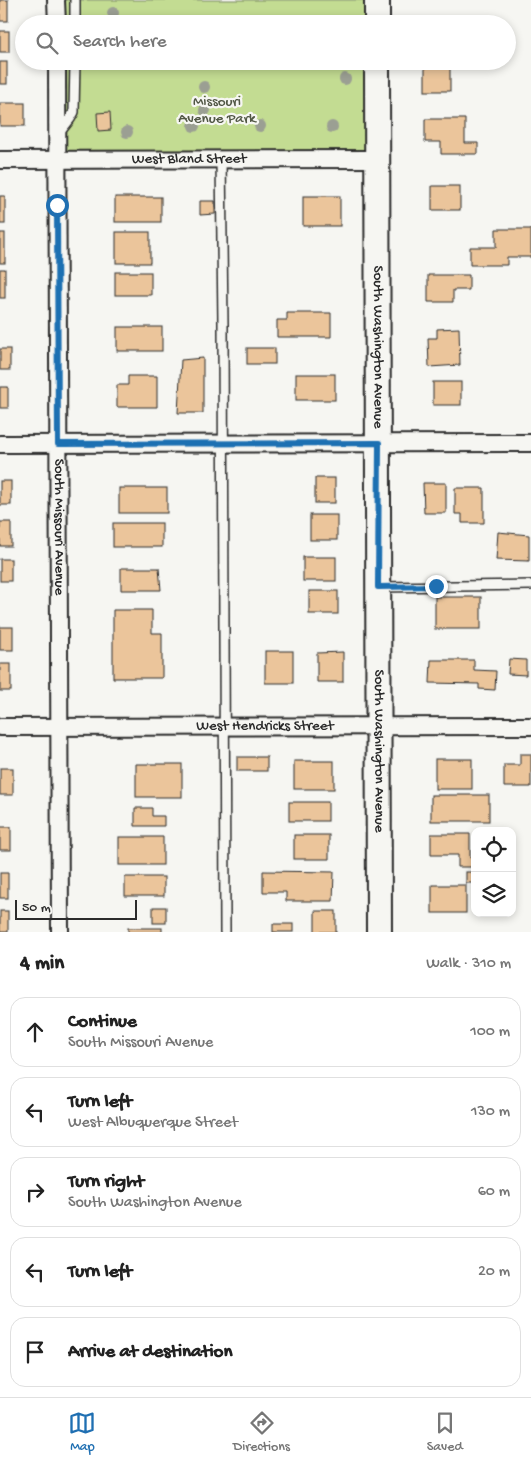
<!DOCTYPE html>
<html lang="en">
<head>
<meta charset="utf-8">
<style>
	:root { --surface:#fff; --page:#f2f2f2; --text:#222; --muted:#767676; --line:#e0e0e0; --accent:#1f6fb2 }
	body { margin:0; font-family:"Gochi Hand",sans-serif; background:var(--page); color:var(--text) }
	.controls { position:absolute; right:15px; bottom:15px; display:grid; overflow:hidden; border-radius:10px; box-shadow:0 2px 8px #0003 }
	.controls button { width:45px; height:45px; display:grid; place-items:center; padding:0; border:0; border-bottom:1px solid var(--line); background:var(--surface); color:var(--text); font:25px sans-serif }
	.scale { position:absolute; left:15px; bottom:12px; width:122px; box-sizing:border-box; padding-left:5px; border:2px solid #2b2b2b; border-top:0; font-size:14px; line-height:18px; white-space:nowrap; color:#2b2b2b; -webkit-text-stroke:4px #f6f6f2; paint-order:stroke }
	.stop { position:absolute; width:15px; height:15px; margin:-11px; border:4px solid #1f6fb2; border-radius:50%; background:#fff }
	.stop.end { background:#1f6fb2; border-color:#fff; box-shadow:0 1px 5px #0008 }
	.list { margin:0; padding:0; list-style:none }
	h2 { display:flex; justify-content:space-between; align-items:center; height:65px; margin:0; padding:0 20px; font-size:21px }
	h2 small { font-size:16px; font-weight:400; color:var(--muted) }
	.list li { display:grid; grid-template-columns:32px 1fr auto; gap:15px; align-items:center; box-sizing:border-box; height:70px; margin:0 10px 10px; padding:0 10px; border:1px solid var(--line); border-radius:15px }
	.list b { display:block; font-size:19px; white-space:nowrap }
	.list p { margin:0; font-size:16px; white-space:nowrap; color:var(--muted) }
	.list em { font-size:16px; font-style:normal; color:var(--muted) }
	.icon { flex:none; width:28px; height:28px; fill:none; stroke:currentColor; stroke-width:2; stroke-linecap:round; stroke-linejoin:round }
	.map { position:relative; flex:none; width:531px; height:932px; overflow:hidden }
	.search { position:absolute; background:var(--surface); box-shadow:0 2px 8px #0003; left:15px; right:15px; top:15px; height:55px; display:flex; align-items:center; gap:12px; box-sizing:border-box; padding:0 18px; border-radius:28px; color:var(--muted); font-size:19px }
	.sheet { height:465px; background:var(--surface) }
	nav { display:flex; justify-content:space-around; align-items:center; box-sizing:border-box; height:70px; border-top:1px solid var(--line); background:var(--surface); font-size:14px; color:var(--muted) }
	nav a { display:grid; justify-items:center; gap:2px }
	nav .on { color:var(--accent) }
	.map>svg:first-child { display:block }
	.green { fill:#c3dc92; stroke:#77845e }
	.building { fill:#ebc59b; stroke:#2b2b2b }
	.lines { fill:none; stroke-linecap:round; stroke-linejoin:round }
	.lane-casing { stroke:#2b2b2b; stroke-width:12 }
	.street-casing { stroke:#2b2b2b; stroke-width:20 }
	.secondary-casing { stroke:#2b2b2b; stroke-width:28 }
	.lane { stroke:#f6f6f2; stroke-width:9 }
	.street { stroke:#f6f6f2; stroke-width:16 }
	.secondary { stroke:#f6f6f2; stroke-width:24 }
	.tree { fill:#9b9f93 }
	.route { stroke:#1f6fb2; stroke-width:6 }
	.labels { text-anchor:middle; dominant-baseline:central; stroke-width:4.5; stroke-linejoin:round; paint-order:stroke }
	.park-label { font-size:15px; fill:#515745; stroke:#f6f6f2 }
	.street-label { font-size:15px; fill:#2b2b2b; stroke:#f6f6f2 }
</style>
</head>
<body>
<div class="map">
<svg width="531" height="932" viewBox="0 0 531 932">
	<rect width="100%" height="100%" fill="#f6f6f2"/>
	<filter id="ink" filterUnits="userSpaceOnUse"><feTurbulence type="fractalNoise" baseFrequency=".02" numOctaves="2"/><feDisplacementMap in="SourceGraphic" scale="10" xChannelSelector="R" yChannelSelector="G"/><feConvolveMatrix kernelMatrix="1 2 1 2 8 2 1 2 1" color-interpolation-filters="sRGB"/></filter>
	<g filter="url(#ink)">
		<!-- green -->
		<g class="green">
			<path d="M 56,0 L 377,0 L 377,24 L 57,24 Z"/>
			<path d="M 57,61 L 377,61 L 377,159 L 57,160 Z"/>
		</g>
		<!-- building -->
		<g class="building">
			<rect x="0" y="0" width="8" height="21"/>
			<rect x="0" y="31" width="9" height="21"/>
			<rect x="425" y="61" width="25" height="30"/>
			<rect x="0" y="62" width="7" height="22"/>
			<rect x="0" y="103" width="25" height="23"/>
			<path d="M 110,112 L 111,130 L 98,131 L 97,113 Z"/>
			<path d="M 425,119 L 465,119 L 465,143 L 478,143 L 478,154 L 441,154 L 441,142 L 425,142 Z"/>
			<rect x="432" y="186" width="28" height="24"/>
			<rect x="0" y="196" width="5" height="28"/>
			<rect x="303" y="196" width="37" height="30"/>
			<rect x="115" y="197" width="46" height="25"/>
			<path d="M 200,201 L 215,201 L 215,214 L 200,215 Z"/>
			<path d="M 496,229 L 531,229 L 531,257 L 507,257 L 507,265 L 470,265 L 470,247 L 496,247 Z"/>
			<rect x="116" y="232" width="34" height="31"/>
			<rect x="0" y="233" width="5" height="30"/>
			<rect x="0" y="269" width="5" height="29"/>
			<rect x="115" y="272" width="36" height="23"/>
			<path d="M 428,275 L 469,275 L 469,290 L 453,290 L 453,302 L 428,302 Z"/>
			<path d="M 287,313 L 331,313 L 331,337 L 277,337 L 277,320 L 287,320 Z"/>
			<rect x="117" y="327" width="45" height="24"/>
			<path d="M 459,328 L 460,365 L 429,367 L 428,338 L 437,338 L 437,329 Z"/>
			<rect x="247" y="348" width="28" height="16"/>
			<rect x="0" y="349" width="10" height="21"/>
			<path d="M 203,358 L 203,413 L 178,413 L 181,360 Z"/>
			<rect x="296" y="374" width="39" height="26"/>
			<path d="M 128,376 L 157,376 L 157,407 L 117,407 L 117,385 L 128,385 Z"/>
			<rect x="433" y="382" width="28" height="23"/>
			<rect x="0" y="387" width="8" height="21"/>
			<rect x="315" y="478" width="20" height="25"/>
			<rect x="0" y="481" width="11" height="24"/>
			<path d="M 423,483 L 446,483 L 446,513 L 424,513 Z"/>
			<rect x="119" y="488" width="48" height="25"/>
			<path d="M 455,488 L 484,488 L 484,523 L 462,523 L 462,514 L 455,514 Z"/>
			<rect x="310" y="515" width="27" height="25"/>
			<rect x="0" y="522" width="11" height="24"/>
			<rect x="113" y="523" width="49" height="24"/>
			<path d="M 498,532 L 529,535 L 529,561 L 496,560 Z"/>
			<rect x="303" y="557" width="33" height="24"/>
			<rect x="0" y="559" width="11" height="22"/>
			<path d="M 121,568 L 159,568 L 161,590 L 121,590 Z"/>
			<rect x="309" y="591" width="29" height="23"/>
			<rect x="435" y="597" width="46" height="32"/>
			<path d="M 113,610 L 152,610 L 152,633 L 162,633 L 162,678 L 113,678 Z"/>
			<rect x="0" y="627" width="13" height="23"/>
			<rect x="265" y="651" width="28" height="32"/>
			<path d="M 343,652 L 343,682 L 317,682 L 317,653 Z"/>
			<path d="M 509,659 L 526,660 L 526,675 L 508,674 Z"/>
			<path d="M 431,660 L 474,660 L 474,670 L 496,671 L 495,690 L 479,689 L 479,684 L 430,683 Z"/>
			<rect x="0" y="664" width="11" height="27"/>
			<path d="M 520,754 L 531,754 L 531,787 L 504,787 L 504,765 L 520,765 Z"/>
			<rect x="237" y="757" width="30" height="14"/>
			<rect x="435" y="759" width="37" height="30"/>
			<rect x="294" y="761" width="40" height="28"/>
			<rect x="136" y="764" width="46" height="33"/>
			<rect x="0" y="768" width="13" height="27"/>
			<rect x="431" y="795" width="58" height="26"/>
			<rect x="289" y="802" width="39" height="19"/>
			<path d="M 135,808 L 152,808 L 152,816 L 164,816 L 164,826 L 135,826 Z"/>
			<rect x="0" y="827" width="11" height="23"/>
			<path d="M 431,834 L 470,834 L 470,858 L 475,858 L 475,867 L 458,867 L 458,855 L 431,855 Z"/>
			<rect x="294" y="835" width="35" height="24"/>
			<rect x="119" y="837" width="44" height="28"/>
			<path d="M 263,871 L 334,872 L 333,901 L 286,901 L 286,892 L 263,892 Z"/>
			<rect x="466" y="872" width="9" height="11"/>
			<rect x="0" y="873" width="8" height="25"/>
			<rect x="125" y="877" width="39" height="19"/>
			<rect x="432" y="885" width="34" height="28"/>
			<rect x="153" y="907" width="13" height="16"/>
			<rect x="0" y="911" width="8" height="21"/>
			<rect x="315" y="911" width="21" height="21"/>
			<rect x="273" y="924" width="20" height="8"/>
			<rect x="128" y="928" width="34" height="4"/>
		</g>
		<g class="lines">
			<defs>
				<g id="lane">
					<path d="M 75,0 L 75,24"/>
					<path d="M 59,133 L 70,119 L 74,112 L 75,61"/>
					<path d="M 221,159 L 223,324 L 225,932"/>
					<path d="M 379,587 L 531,585"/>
				</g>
				<g id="street">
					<path d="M 56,0 L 57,24"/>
					<path id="s1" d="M 57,61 L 60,932"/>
					<path id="s2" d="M 0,160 L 377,159"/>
					<path d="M 0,444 L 531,443"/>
					<path id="s3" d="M 0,727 L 531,726"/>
				</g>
				<g id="secondary">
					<path d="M 377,0 L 377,24"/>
					<path id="s4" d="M 377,61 L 379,932"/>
				</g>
			</defs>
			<!-- lane casing -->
			<use href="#lane" class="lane-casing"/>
			<!-- street casing -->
			<use href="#street" class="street-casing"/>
			<!-- secondary casing -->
			<use href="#secondary" class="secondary-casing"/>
			<!-- lane -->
			<use href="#lane" class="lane"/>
			<!-- street -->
			<use href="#street" class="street"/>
			<!-- secondary -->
			<use href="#secondary" class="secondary"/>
		</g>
		<!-- trees -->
		<g class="tree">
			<circle cx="113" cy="13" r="6"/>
			<circle cx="345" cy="79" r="6"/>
			<circle cx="204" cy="87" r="6"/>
			<circle cx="205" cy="110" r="6"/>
			<circle cx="194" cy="126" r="6"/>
			<circle cx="260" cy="126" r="6"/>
			<circle cx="332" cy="127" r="6"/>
			<circle cx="127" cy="132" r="6"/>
		</g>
	</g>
	<g class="lines" filter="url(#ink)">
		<!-- route -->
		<path class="route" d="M 57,205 L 58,444 L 379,443 L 378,587 L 436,586"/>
	</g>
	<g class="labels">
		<!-- park labels -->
		<g class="park-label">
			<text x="217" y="102">Missouri<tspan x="217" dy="17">Avenue Park</tspan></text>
		</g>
		<!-- street labels -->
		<g class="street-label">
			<text stroke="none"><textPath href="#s2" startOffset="189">West Bland Street</textPath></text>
			<text stroke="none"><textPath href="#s4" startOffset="286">South Washington Avenue</textPath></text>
			<text stroke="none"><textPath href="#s1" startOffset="466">South Missouri Avenue</textPath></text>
			<text stroke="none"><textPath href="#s3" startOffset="265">West Hendricks Street</textPath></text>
			<text stroke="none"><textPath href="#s4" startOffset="690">South Washington Avenue</textPath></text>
		</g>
	</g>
</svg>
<div class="controls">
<button><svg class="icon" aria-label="locate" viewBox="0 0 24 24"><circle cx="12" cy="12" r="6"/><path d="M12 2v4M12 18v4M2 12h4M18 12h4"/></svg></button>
<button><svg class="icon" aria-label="layers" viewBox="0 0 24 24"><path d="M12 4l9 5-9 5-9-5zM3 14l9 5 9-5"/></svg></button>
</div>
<div class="scale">50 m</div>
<div class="stop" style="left:57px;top:205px"></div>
<div class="stop end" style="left:436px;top:586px"></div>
<div class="search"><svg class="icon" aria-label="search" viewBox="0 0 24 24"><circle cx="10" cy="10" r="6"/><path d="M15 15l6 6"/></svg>Search here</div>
</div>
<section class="sheet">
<h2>4 min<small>Walk · 310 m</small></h2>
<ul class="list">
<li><svg class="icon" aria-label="ahead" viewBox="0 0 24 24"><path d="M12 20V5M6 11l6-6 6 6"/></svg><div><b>Continue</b><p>South Missouri Avenue</p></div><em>100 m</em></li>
<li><svg class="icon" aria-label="left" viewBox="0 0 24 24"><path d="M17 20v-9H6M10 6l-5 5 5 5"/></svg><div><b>Turn left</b><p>West Albuquerque Street</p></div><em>130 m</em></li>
<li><svg class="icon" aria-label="right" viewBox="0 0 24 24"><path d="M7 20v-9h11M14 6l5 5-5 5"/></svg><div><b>Turn right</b><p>South Washington Avenue</p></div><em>60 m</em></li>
<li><svg class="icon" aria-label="left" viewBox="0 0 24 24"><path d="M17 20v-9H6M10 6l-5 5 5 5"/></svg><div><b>Turn left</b></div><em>20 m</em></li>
<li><svg class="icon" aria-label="arrive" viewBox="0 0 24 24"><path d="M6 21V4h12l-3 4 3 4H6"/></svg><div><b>Arrive at destination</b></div></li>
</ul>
</section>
<nav>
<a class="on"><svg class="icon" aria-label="map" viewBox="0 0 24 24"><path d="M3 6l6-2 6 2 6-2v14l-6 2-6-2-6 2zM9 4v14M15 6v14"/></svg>Map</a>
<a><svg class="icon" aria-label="directions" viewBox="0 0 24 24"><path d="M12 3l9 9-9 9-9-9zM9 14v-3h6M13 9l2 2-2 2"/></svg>Directions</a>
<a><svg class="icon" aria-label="saved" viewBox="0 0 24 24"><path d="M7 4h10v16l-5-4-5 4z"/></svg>Saved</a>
</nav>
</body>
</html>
